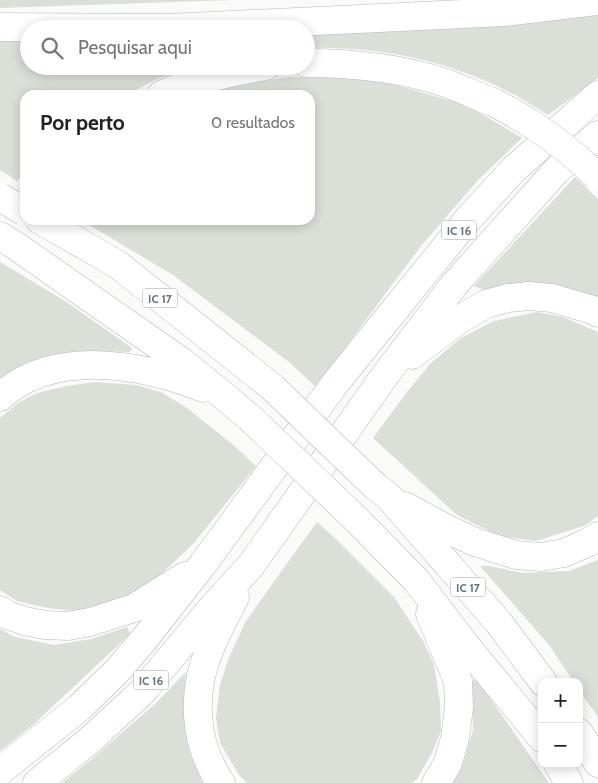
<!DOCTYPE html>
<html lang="pt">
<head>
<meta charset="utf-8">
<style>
	:root { --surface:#fff; --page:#f6f6f6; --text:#222; --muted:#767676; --line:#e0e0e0 }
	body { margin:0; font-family:Cabin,sans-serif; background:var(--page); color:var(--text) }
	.controls { position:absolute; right:15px; bottom:15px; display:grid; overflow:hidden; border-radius:10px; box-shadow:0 2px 12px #0003 }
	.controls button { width:45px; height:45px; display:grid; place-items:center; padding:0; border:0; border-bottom:1px solid var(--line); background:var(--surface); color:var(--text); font:25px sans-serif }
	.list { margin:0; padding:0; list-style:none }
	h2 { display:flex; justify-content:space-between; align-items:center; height:65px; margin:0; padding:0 20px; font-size:21px }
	h2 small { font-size:16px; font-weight:400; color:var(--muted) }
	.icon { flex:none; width:28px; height:28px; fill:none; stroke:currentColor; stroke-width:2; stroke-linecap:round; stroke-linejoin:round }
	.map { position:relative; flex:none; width:598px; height:783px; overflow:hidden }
	.search { position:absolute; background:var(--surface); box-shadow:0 2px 12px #0003; left:20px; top:20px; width:295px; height:55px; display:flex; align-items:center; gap:12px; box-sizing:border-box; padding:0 18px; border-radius:28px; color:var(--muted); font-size:19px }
	.panel { position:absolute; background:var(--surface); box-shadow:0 2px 12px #0003; left:20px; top:90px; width:295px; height:135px; border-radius:15px }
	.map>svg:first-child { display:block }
	.green { fill:#dadfd7 }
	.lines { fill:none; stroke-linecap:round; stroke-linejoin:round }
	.highway-casing { stroke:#b4b9bd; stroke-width:29 }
	.highway { stroke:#fff; stroke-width:28 }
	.highway-bridge-casing { stroke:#b4b9bd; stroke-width:29; stroke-linecap:butt }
	.highway-bridge { stroke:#fff; stroke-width:28 }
	.labels { text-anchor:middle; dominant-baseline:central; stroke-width:5; stroke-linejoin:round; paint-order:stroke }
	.shield { fill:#fff; stroke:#939fa8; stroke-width:1 }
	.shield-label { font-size:12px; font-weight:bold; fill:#657683 }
</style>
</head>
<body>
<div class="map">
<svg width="598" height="783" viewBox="0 0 598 783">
	<rect width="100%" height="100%" fill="#fafaf8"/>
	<!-- green -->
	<g class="green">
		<path d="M 0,0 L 232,0 L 0,8 Z"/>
		<path d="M 598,15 L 598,78 L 548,115 C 534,106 520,97 505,90 C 443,59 375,46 306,48 L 306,35 L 522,22 Z"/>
		<path d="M 0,41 L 29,41 L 29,66 L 195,66 L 157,79 L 126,95 L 25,95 L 25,173 L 17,181 L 0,170 Z"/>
		<path d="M 290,77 L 374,79 L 456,102 L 475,110 L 522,138 L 478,180 L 421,246 L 316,387 L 289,362 L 173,275 L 81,220 L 310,220 L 310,95 L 199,95 L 220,88 Z"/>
		<path d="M 575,177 L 598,199 L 598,298 L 556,286 L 535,283 L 484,290 L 474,286 Z"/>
		<path d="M 0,262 L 65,301 L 132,348 L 130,352 L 101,351 L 73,354 L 0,384 Z"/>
		<path d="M 537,312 L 563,317 L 598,332 L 598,516 L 584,526 L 536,541 L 499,536 L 457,515 L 373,438 L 407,392 L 431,363 L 461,338 L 494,321 Z"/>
		<path d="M 94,382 L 136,385 L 161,392 L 187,408 L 232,444 L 256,466 L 194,543 L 151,584 L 116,602 L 75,611 L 47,608 L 17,601 L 0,590 L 0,418 L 18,403 L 37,393 L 67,386 Z"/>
		<path d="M 317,522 L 338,541 L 394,597 L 423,641 L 434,664 L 440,702 L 441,731 L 433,751 L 417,779 L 412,783 L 247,783 L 239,775 L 220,743 L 216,718 L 220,685 L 228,660 L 245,623 L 275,580 Z"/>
		<path d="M 598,560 L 598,717 L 579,690 L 579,682 L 574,682 L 549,645 L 480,566 L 489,566 L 523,573 L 569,571 Z"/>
		<path d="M 127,627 L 130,634 L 35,723 L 0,751 L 0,629 L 15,637 L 54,645 L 91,639 Z"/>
		<path d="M 186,672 L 185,680 L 185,733 L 190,753 L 201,779 L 203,783 L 62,783 L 93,758 L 155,704 Z"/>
		<path d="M 476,678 L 549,783 L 453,783 L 463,764 L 473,730 L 472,682 Z"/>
	</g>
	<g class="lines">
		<defs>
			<g id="highway">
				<path d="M 0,27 L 169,28 L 505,12 L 598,1"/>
				<path d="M 306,63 C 354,63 401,68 446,83 C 462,89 479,97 495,103"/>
				<path d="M 161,95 C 194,80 230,72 266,66"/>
				<path d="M 40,220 L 117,264 L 272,387"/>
				<path d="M 0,236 L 16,246 L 182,362 L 223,395 L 250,418"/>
				<path d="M 412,355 L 460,319 L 486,304 L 508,298 L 529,296 L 552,298 L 593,310 L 598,313"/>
				<path d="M 0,397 C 53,348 142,364 203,388"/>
				<path d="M 376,487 L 388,496 L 499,623 L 543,682"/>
				<path d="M 405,506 L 447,529 L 475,542 L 516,555 L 541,557 L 564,553 L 589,542 L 598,536"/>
				<path d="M 355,518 L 416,580 L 467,647 L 542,738"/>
				<path d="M 0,610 L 7,615 L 25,621 L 45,625 L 68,626 L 90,622 L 134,608 L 185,576"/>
				<path d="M 430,614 L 458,681 L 459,707 L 455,738 L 448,763 L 436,783"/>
				<path d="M 579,733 L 598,763"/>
				<path d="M 558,764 L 569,783"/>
				<path d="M 0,771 L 79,708 L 118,670 L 146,637 L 203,564 L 337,381 L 469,218 L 514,169 L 598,95"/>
				<path d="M 37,783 L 90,740 L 141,693 L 212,608 L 252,564 L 386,374 L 454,285 L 557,170 L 598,135"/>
				<path d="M 221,783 C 193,742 191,691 211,646 C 218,629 227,613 235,597"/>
			</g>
		</defs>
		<!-- highway casing -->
		<use href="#highway" class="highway-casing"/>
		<!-- highway -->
		<use href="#highway" class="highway"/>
		<defs>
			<g id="highway-bridge">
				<path d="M 495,103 C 508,110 521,117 533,125 C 556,140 578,158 598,177"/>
				<path d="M 0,197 L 25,212"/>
				<path d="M 272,387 L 376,487"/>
				<path d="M 250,418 L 355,518"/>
			</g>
		</defs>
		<!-- highway-bridge casing -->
		<use href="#highway-bridge" class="highway-bridge-casing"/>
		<!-- highway-bridge -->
		<use href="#highway-bridge" class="highway-bridge"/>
	</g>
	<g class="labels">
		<!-- shield labels -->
		<g class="shield">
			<rect x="441.5" y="220.5" width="35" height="19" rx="4"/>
			<rect x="142.5" y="288.5" width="35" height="19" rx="4"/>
			<rect x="450.5" y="577.5" width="35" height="19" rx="4"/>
			<rect x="133.5" y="670.5" width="35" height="19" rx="4"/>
		</g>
		<g class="shield-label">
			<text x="459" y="230">IC 16</text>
			<text x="160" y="298">IC 17</text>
			<text x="468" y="587">IC 17</text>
			<text x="151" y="680">IC 16</text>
		</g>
	</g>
</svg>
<div class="controls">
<button>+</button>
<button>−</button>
</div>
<div class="search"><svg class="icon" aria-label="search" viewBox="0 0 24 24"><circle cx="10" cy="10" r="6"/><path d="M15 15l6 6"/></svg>Pesquisar aqui</div>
<section class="panel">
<h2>Por perto<small>0 resultados</small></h2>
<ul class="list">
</ul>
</section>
</div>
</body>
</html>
